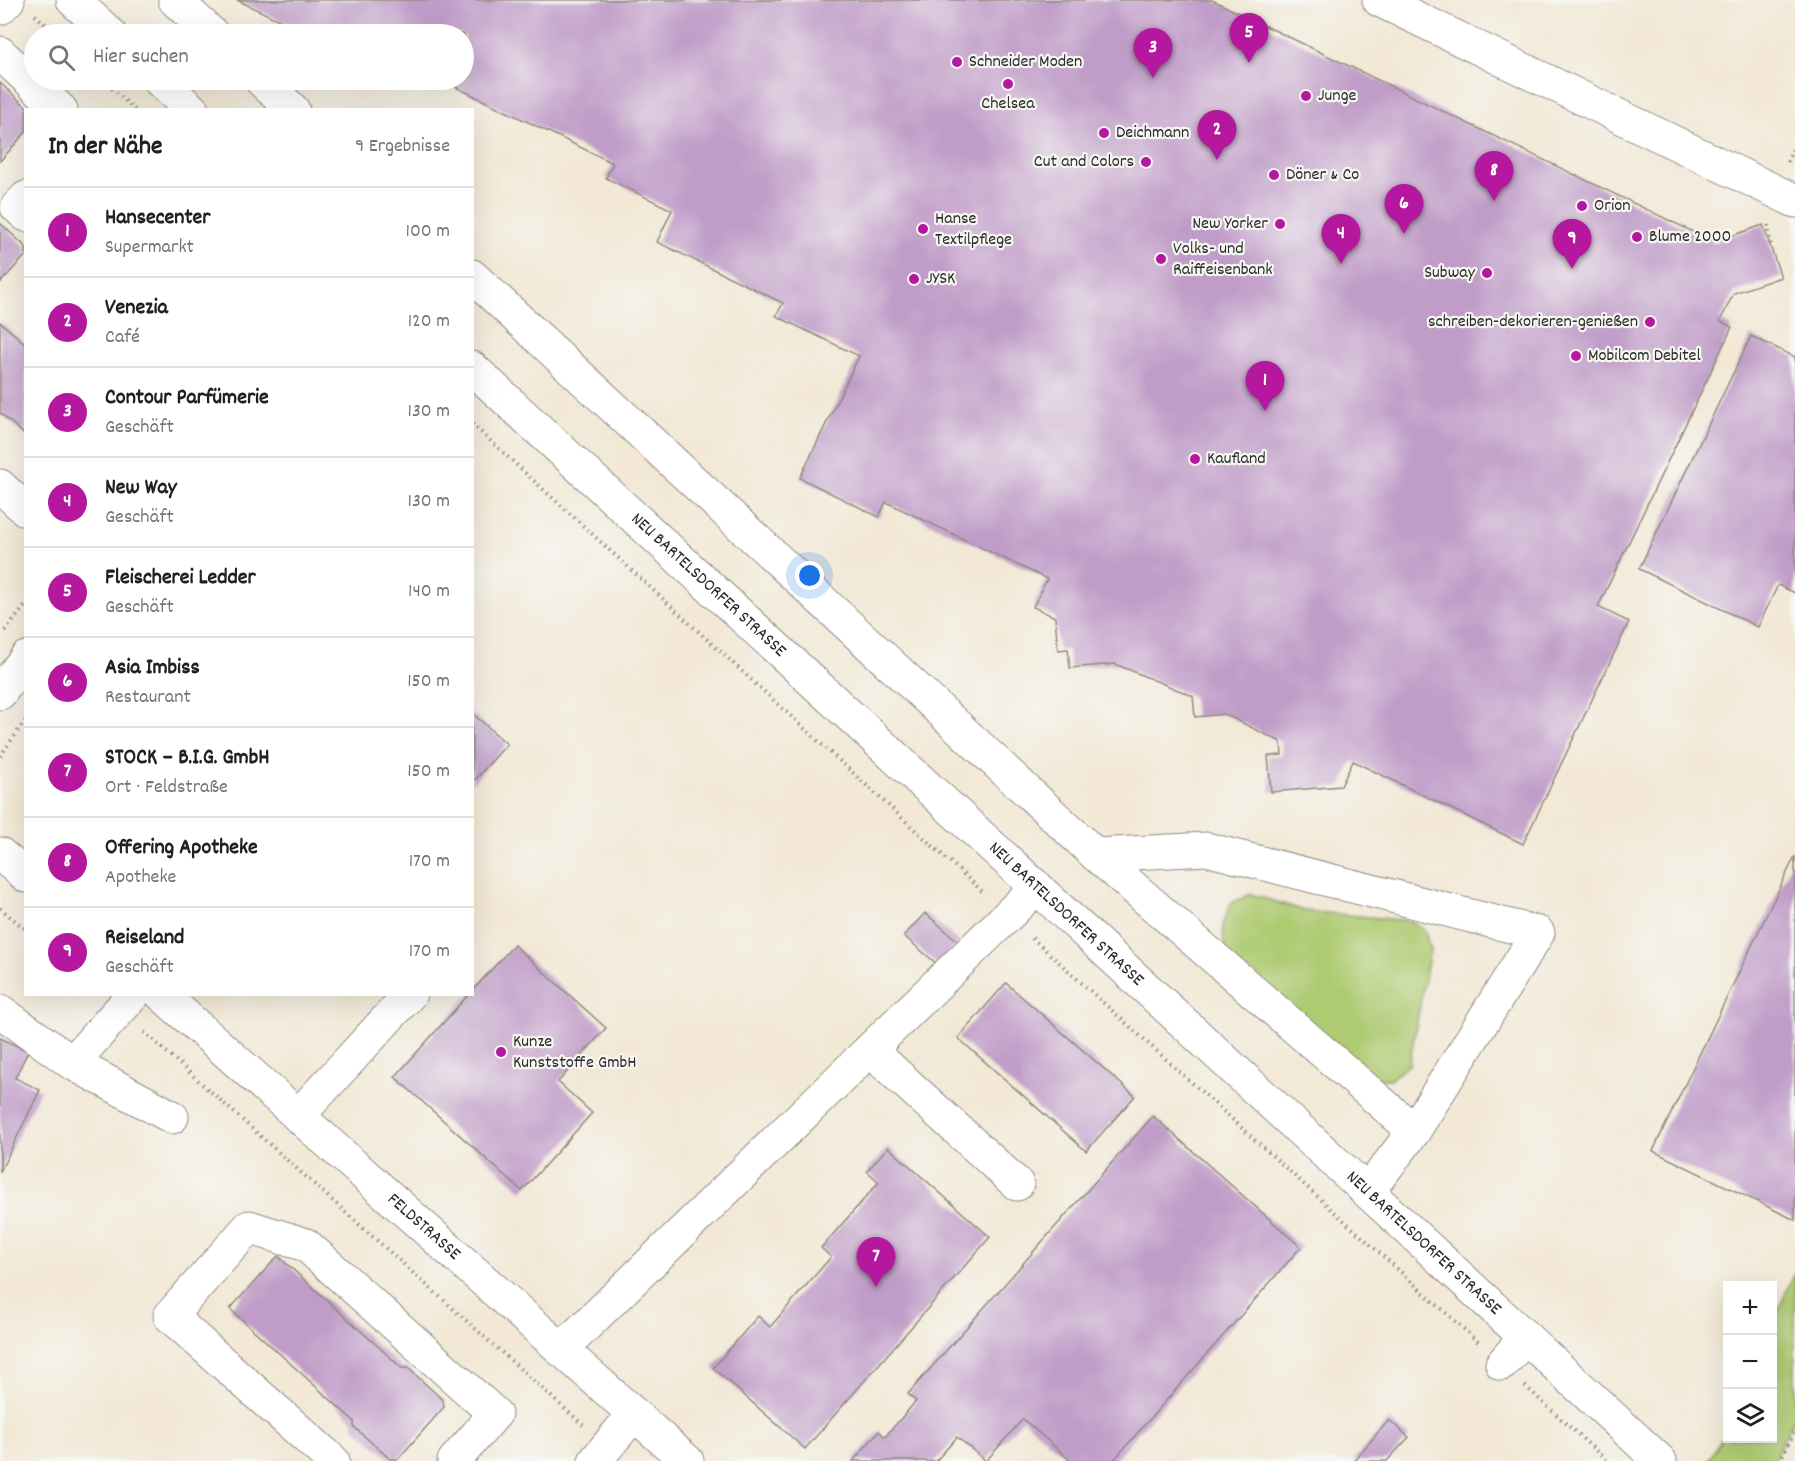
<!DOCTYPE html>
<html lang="de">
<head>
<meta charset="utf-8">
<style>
	:root { --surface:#fff; --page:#f2f2f2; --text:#202124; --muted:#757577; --line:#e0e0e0; --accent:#b5179e }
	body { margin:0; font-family:Dekko,sans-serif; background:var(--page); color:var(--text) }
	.controls { position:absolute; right:18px; bottom:18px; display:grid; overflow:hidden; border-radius:0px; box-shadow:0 6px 24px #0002 }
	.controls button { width:54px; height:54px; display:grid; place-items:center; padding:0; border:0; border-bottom:2px solid var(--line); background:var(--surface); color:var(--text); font:30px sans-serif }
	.you { position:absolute; left:810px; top:576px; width:21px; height:21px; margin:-15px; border:4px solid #fff; border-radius:50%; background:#1a73e8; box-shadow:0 0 0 9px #1a73e833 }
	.badge { display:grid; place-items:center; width:39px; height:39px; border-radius:50%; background:var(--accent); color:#fff; font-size:20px; font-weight:700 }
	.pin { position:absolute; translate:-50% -50px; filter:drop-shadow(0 2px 3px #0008) }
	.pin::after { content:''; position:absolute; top:32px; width:21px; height:18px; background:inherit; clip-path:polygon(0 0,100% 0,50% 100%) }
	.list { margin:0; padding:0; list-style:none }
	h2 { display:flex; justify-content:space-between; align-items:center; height:78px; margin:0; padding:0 24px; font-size:26px }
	h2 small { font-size:20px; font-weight:400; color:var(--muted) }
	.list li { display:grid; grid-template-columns:39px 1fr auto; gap:18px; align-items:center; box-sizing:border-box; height:90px; padding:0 24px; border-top:2px solid var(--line) }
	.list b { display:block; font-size:22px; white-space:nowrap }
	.list p { margin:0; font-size:20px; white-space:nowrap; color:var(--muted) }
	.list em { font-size:20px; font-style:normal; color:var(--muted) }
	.icon { flex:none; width:33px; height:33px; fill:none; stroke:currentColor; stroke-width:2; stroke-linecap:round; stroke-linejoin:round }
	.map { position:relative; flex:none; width:1795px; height:1461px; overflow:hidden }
	.search { position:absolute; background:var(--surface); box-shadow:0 6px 24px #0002; left:24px; top:24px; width:450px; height:66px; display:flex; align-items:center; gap:15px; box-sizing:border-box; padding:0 21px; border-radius:33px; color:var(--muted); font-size:22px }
	.panel { position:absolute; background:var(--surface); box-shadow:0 6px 24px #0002; left:24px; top:108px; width:450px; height:888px; border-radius:0px }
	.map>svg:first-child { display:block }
	.green { fill:#aecb72; stroke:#6c7b4e; stroke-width:1.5 }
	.building { fill:#c09cc8 }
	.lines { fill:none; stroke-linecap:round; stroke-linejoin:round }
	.minor-casing { stroke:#8e8a80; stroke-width:35 }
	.path { stroke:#8e8a80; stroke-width:4; stroke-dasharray:1.5 4.5; stroke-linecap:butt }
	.minor { stroke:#fff; stroke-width:33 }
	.poi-dot { fill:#b5179e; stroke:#f6f6f2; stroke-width:2 }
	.labels { text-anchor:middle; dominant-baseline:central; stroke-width:4.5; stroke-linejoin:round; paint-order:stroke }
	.poi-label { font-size:18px; fill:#2b2b2b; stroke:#f6f6f2; text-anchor:start }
	.street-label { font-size:18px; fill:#2b2b2b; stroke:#f6f6f2 }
</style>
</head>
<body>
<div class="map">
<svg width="1795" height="1461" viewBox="0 0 1795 1461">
	<rect width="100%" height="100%" fill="#f6f6f2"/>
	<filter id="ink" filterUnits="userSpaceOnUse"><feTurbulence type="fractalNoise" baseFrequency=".0167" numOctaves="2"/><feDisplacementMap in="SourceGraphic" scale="12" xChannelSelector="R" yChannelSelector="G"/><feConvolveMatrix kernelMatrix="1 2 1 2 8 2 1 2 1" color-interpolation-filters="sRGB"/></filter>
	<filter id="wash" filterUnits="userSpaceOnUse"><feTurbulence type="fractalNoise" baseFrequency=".008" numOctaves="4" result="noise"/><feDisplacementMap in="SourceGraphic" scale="24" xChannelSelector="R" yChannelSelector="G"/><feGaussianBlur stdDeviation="1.35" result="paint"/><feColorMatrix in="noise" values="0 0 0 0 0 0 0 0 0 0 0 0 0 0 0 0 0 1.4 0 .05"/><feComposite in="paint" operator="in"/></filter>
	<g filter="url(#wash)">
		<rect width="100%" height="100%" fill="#f2e8d5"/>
		<!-- green -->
		<g class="green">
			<path d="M 1251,894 L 1305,911 L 1412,921 L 1425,931 L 1430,950 L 1409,1065 L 1390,1079 L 1365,1079 L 1224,952 L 1223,924 L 1231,903 Z"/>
			<path d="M 1795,1272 L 1795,1416 L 1773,1461 L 1708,1461 L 1727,1430 L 1728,1438 L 1772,1438 L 1773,1322 Z"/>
		</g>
		<g id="blocks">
			<!-- building -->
			<g class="building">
				<path d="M 237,0 L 1212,0 L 1714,242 L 1763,225 L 1781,277 L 1734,293 L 1720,321 L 1732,327 L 1598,607 L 1629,622 L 1523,844 L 1353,761 L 1341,786 L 1271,792 L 1268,756 L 1282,755 L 1281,742 L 1224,714 L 1195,717 L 1193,696 L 1115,664 L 1070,668 L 1068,649 L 1058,650 L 1055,617 L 1033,607 L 1047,579 L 886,502 L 879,517 L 800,478 L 859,356 L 776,316 L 783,303 L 657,242 L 672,210 L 606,178 L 613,163 L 441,80 L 464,80 L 464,34 L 308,34 Z"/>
				<path d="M 0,83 L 30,110 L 26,110 L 26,132 L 0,161 Z"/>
				<path d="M 0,223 L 26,247 L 26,255 L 0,283 Z"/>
				<path d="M 0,322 L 26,344 L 26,436 L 0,413 Z"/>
				<path d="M 1751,336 L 1795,357 L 1795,593 L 1778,585 L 1758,627 L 1639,569 Z"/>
				<path d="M 472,713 L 507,744 L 472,783 Z"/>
				<path d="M 1795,856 L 1795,1220 L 1653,1151 Z"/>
				<path d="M 925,913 L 959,942 L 938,965 L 904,936 Z"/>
				<path d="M 514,945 L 606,1028 L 558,1082 L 592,1113 L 522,1191 L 395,1077 L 469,994 L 472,994 L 472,991 Z"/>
				<path d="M 1006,983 L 1135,1096 L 1086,1151 L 958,1038 Z"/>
				<path d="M 0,1038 L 28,1051 L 15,1078 L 40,1090 L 0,1172 Z"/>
				<path d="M 1153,1116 L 1301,1247 L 1113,1461 L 1071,1461 L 1023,1419 L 986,1461 L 957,1437 L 936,1461 L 853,1461 L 879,1431 L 885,1437 L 916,1401 L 908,1394 Z"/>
				<path d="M 888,1147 L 990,1237 L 805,1449 L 713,1368 L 758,1316 L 770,1327 L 831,1257 L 821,1248 L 879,1182 L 867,1171 Z"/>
				<path d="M 278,1256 L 402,1368 L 408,1368 L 443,1400 L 444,1407 L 398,1459 L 390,1459 L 354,1427 L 354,1421 L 230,1309 Z"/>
				<path d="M 1389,1420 L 1409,1437 L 1387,1461 L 1353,1461 Z"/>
			</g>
		</g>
	</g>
	<g filter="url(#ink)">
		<use href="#blocks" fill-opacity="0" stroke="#8e8a80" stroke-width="1.5"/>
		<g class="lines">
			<defs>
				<g id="minor">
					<path d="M 73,0 L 110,34"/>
					<path d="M 175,0 L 212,34"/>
					<path d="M 1379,0 L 1795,201"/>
					<path d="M 0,8 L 8,0"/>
					<path d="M 0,53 L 61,110"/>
					<path d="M 159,80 L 192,110"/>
					<path d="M 261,80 L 293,110"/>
					<path d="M 26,198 L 17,207 L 26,215"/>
					<path d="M 472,276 L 1096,855 L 1414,1131"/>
					<path id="s1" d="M 472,368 L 1660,1461"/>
					<path d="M 0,486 L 26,510"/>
					<path d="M 0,693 L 26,658"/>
					<path d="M 0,854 L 26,876"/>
					<path d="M 1096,855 L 1206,849 L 1538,933 L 1414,1131 L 1368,1191"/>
					<path id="s2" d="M 161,994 L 687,1461"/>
					<path d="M 0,1011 L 72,1063 L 172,1117"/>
					<path d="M 870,1050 L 1017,1184"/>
					<path d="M 72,1063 L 134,994"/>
					<path d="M 298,1116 L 410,994"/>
					<path d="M 561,1350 L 1037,887"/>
					<path d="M 1502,1364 L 1526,1337"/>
					<path d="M 333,1461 L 170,1316 L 249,1227 L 306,1245 L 495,1414 L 454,1461"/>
					<path d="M 595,1461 L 634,1414"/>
				</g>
			</defs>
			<!-- minor casing -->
			<use href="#minor" class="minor-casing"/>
			<!-- path -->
			<g class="path">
				<path d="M 35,15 L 56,34"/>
				<path d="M 103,80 L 135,110"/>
				<path d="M 1787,162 L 1795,145"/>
				<path d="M 1768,225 L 1771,248"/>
				<path d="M 472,424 L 985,894"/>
				<path d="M 5,631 L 26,605"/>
				<path d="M 0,756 L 26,720"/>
				<path d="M 0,908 L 26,930"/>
				<path d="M 1032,938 L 1478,1342"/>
				<path d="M 144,1032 L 583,1425"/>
				<path d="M 1525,1386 L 1607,1461"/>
				<path d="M 1780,1461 L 1795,1430"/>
			</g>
			<!-- minor -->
			<use href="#minor" class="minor"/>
		</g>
	</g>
	<!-- markers -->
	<g class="poi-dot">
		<circle cx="957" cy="62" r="6"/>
		<circle cx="1008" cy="84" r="6"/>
		<circle cx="1306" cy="96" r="6"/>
		<circle cx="1104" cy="133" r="6"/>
		<circle cx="1146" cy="162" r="6"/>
		<circle cx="1274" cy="175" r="6"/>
		<circle cx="1582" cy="206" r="6"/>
		<circle cx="1280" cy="224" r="6"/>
		<circle cx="923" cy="229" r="6"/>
		<circle cx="1637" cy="237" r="6"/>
		<circle cx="1161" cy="259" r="6"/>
		<circle cx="1487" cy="273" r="6"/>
		<circle cx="914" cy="279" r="6"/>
		<circle cx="1650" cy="322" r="6"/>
		<circle cx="1576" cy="356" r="6"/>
		<circle cx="1195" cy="459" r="6"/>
		<circle cx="501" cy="1052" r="6"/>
	</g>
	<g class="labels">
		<!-- poi labels -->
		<g class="poi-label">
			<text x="969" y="62">Schneider Moden</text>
			<text x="1318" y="96">Junge</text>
			<text x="1008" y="104" text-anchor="middle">Chelsea</text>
			<text x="1116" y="133">Deichmann</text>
			<text x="1134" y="162" text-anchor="end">Cut and Colors</text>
			<text x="1286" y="175">Döner &amp; Co</text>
			<text x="1594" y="206">Orion</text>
			<text x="935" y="219">Hanse<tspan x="935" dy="21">Textilpflege</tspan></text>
			<text x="1268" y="224" text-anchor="end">New Yorker</text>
			<text x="1649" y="237">Blume 2000</text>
			<text x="1173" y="249">Volks- und<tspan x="1173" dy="21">Raiffeisenbank</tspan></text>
			<text x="1475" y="273" text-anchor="end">Subway</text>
			<text x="926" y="279">JYSK</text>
			<text x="1638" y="322" text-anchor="end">schreiben-dekorieren-genießen</text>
			<text x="1588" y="356">Mobilcom Debitel</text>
			<text x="1207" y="459">Kaufland</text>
			<text x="513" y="1042">Kunze<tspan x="513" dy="21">Kunststoffe GmbH</tspan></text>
		</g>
		<!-- street labels -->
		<g class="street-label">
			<text stroke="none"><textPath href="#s1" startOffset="321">NEU BARTELSDORFER STRASSE</textPath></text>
			<text stroke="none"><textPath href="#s1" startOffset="807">NEU BARTELSDORFER STRASSE</textPath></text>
			<text stroke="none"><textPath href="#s2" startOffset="351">FELDSTRASSE</textPath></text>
			<text stroke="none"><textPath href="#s1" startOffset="1293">NEU BARTELSDORFER STRASSE</textPath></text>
		</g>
	</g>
</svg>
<div class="controls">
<button>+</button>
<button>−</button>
<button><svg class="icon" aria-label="layers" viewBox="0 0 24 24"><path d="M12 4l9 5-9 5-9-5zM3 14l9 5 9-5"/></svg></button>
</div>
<div class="you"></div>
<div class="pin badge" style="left:1265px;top:411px">1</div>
<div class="pin badge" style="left:1217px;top:160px">2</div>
<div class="pin badge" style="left:1153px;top:78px">3</div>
<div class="pin badge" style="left:1341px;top:264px">4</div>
<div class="pin badge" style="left:1249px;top:63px">5</div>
<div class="pin badge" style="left:1404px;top:234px">6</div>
<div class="pin badge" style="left:876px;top:1287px">7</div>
<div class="pin badge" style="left:1494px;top:201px">8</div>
<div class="pin badge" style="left:1572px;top:269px">9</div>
<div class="search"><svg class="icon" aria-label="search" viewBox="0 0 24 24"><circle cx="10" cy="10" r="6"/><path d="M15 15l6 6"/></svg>Hier suchen</div>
<section class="panel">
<h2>In der Nähe<small>9 Ergebnisse</small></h2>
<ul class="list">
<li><span class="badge">1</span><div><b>Hansecenter</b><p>Supermarkt</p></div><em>100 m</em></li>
<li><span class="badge">2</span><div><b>Venezia</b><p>Café</p></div><em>120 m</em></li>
<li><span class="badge">3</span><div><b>Contour Parfümerie</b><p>Geschäft</p></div><em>130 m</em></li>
<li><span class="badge">4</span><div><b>New Way</b><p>Geschäft</p></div><em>130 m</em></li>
<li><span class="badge">5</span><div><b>Fleischerei Ledder</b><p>Geschäft</p></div><em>140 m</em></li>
<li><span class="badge">6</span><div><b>Asia Imbiss</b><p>Restaurant</p></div><em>150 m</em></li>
<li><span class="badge">7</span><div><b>STOCK – B.I.G. GmbH</b><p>Ort · Feldstraße</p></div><em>150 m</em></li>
<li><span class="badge">8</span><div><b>Offering Apotheke</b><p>Apotheke</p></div><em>170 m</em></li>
<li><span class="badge">9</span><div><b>Reiseland</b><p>Geschäft</p></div><em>170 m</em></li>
</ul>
</section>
</div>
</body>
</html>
